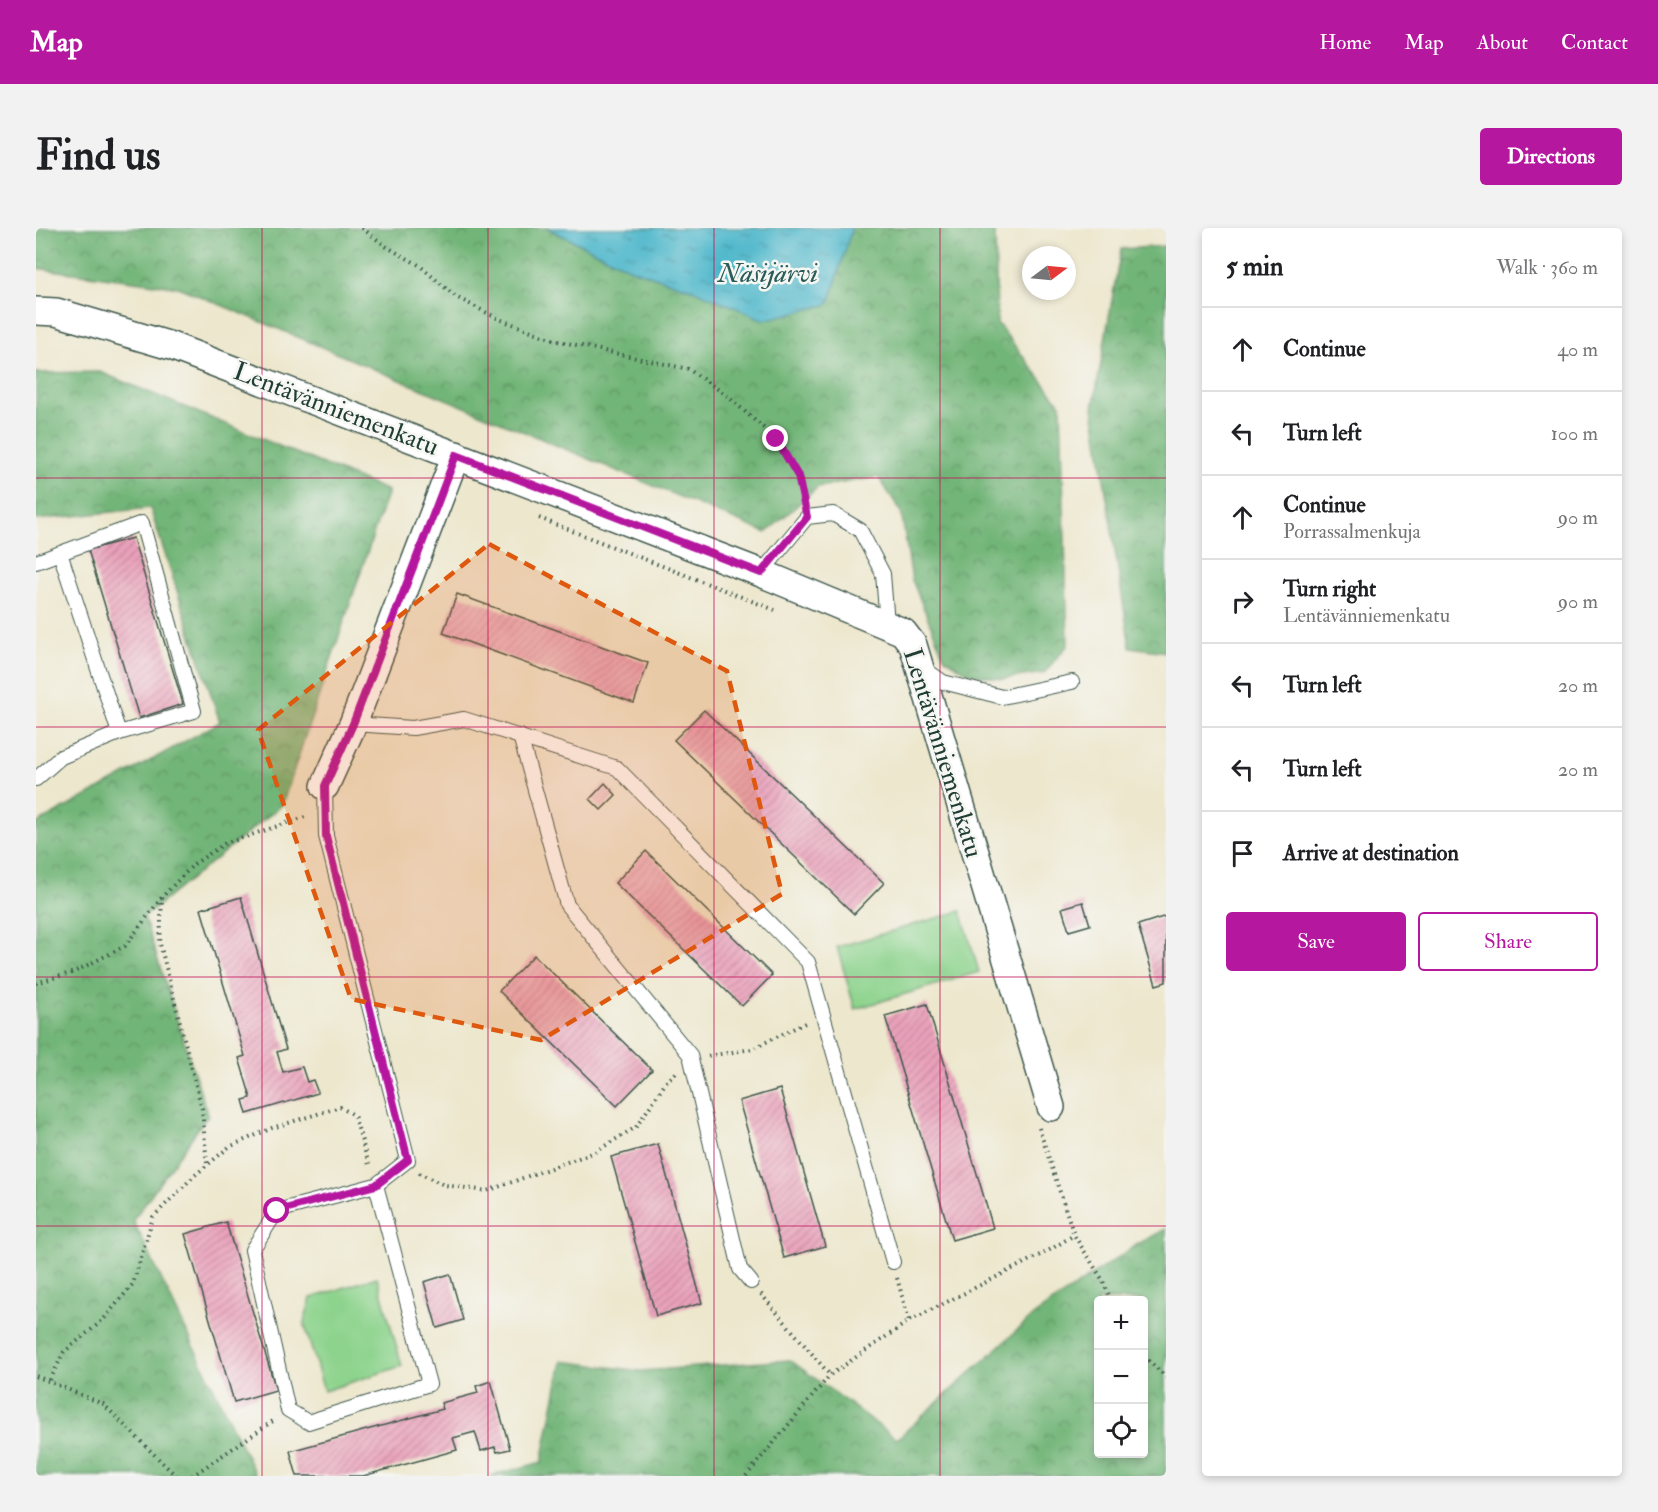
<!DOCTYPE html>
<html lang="en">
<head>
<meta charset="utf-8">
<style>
	:root { --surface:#fff; --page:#f2f2f2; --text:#202124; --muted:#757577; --line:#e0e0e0; --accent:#b5179e }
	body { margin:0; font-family:"IM FELL Double Pica",serif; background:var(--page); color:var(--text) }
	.controls { position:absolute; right:18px; bottom:18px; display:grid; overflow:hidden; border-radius:6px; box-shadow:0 3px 9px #0003 }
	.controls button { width:54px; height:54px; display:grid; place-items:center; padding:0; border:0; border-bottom:2px solid var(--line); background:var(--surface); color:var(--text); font:30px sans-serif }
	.compass { position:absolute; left:986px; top:18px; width:54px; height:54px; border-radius:50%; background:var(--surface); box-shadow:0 3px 9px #0003; rotate:74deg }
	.stop { position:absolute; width:18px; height:18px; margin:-14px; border:4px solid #b5179e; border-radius:50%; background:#fff }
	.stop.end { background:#b5179e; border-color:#fff; box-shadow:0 2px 6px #0008 }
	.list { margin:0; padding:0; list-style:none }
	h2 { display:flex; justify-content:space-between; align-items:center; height:78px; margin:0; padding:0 24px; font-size:26px }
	h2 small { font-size:20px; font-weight:400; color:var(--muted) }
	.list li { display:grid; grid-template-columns:39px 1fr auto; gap:18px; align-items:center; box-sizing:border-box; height:84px; padding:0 24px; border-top:2px solid var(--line) }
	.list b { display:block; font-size:22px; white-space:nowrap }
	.list p { margin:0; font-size:20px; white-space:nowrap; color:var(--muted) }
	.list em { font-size:20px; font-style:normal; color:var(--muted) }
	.actions { display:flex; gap:12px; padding:18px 24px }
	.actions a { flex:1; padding:14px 0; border:2px solid var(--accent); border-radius:6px; text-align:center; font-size:21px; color:var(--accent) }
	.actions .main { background:var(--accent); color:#fff }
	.icon { flex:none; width:33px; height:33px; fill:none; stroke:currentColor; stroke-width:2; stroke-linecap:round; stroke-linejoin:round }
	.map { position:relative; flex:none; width:1130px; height:1248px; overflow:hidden; border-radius:6px }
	header { display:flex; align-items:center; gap:36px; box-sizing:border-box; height:84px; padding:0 30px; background:var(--accent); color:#fff }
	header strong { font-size:28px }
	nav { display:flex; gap:33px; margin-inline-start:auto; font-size:21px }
	.intro { display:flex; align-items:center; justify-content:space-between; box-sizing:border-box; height:144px; padding:0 36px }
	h1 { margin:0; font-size:42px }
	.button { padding:15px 27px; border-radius:6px; background:var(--accent); color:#fff; font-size:21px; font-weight:700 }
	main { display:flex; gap:36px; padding:0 36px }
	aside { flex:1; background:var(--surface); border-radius:6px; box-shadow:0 3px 9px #0003 }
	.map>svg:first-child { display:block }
	.forest { fill:url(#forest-crowns); stroke:#487956; stroke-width:1.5; fill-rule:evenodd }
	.park { fill:#8dd38d; stroke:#568860; stroke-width:1.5 }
	.water { fill:url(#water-ripples); stroke:#367a80; stroke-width:1.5 }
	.building { fill:url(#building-hatch) }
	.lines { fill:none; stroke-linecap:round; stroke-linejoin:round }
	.lane-casing { stroke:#3e564b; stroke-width:16 }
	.street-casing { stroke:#3e564b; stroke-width:30 }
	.path { stroke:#3e564b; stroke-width:4; stroke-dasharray:1.5 4.5; stroke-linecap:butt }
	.lane { stroke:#fff; stroke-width:14 }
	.street { stroke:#fff; stroke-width:27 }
	.route { stroke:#b5179e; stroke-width:8 }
	.marked { fill:#de580e; fill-opacity:0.2; stroke:#de580e; stroke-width:4.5; stroke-dasharray:12 8; stroke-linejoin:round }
	.grid { fill:none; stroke:#c2185b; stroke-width:1.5; stroke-opacity:0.55 }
	.labels { text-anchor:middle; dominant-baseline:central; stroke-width:5; stroke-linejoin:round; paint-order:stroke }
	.street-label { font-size:26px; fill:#1f3d34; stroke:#f6f6f2 }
	.water-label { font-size:27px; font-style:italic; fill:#2a5c5a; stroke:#f6f6f2 }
</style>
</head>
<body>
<header>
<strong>Map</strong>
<nav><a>Home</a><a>Map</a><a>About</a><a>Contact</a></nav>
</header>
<div class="intro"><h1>Find us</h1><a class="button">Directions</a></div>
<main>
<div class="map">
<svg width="1130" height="1248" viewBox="0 0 1130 1248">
	<defs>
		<pattern id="forest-crowns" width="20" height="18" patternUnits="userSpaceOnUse" patternTransform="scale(1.5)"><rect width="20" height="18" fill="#72b578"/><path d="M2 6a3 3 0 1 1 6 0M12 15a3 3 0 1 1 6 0" fill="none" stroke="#5d9463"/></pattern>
		<pattern id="water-ripples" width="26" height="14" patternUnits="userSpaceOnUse" patternTransform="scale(1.5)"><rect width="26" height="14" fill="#4db7cb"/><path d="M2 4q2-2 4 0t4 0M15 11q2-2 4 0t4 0" fill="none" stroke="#3f96a6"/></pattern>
		<pattern id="building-hatch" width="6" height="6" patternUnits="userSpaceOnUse" patternTransform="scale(1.5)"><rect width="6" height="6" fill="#eba2bb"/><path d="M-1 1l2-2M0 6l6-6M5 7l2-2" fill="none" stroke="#be8599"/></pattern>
	</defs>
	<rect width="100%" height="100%" fill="#f6f6f2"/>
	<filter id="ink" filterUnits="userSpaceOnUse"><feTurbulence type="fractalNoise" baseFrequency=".0167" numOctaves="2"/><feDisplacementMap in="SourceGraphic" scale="12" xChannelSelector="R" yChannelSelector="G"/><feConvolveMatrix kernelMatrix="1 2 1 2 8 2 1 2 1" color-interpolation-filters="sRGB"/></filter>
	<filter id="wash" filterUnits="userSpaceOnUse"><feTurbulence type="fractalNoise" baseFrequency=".008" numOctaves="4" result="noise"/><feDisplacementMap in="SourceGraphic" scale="24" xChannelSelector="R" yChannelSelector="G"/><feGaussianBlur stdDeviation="1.35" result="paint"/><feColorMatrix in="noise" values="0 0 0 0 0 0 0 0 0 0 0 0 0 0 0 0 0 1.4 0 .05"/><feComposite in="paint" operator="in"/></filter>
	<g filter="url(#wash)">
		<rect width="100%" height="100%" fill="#ede7cd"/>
		<!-- forest -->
		<g class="forest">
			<path d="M 0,0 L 511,0 L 595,41 L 661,63 L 811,10 L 816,0 L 959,0 L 961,95 L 1025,177 L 1032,417 L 1008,445 L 966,451 L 932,445 L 908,429 L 876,352 L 865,283 L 842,249 L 782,259 L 730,305 L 142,59 L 0,40 Z"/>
			<path d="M 1130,18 L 1130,424 L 1094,419 L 1057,180 L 1085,21 Z"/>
			<path d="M 64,144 L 352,263 L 246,577 L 108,689 L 172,887 L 97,992 L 220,1248 L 0,1248 L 0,596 L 184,494 L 114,280 L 0,292 L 0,145 Z"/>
			<path d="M 1130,1001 L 1130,1248 L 454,1248 L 506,1234 L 526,1133 L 605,1143 L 754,1132 L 861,1211 L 998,1087 L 1100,1017 ZM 1108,1072 L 1108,1226 L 1062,1226 L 1062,1072 Z"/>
		</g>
		<!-- park -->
		<g class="park">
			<path d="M 925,683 L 943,744 L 819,781 L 801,719 Z"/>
			<path d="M 341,1049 L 366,1138 L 288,1163 L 268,1095 L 275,1070 Z"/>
		</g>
		<!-- water -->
		<path class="water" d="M 511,0 L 816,0 L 793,76 L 728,92 L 661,63 L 595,41 Z"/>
		<g id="blocks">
			<!-- building -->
			<g class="building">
				<path d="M 97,310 L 147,476 L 103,490 L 52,322 Z"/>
				<path d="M 421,366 L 612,435 L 598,475 L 407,405 Z"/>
				<path d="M 668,482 L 848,655 L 818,686 L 638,512 Z"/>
				<path d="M 569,555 L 580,567 L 565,582 L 554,571 Z"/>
				<path d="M 610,623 L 736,747 L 706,778 L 579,655 Z"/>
				<path d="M 205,669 L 250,821 L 241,824 L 247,844 L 266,839 L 271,854 L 277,852 L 282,865 L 211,886 L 207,872 L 215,870 L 203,830 L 209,828 L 165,681 Z"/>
				<path d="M 1047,674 L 1054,697 L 1033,703 L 1026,680 Z"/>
				<path d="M 1130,688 L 1130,754 L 1120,757 L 1102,697 Z"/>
				<path d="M 498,727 L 616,842 L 581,878 L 463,763 Z"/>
				<path d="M 891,776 L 957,1000 L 916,1012 L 849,788 Z"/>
				<path d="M 744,861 L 789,1018 L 748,1030 L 703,873 Z"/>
				<path d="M 622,916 L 666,1075 L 620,1088 L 575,929 Z"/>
				<path d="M 190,994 L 240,1162 L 198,1174 L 149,1006 Z"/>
				<path d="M 414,1046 L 427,1092 L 401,1100 L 388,1054 Z"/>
				<path d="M 455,1153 L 474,1221 L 461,1224 L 459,1219 L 445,1223 L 439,1204 L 417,1210 L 421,1222 L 327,1248 L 261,1248 L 254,1223 L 407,1181 L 405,1175 L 442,1165 L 440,1158 Z"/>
			</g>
		</g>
	</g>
	<g filter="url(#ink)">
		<use href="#blocks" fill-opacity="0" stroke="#3e564b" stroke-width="1.5"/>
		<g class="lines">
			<defs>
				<g id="lane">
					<path d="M 0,334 L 106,295 L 158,483 L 83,505 L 24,325"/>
					<path d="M 725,345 L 771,289 L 797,286 L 824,302 L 847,346 L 851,396"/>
					<path d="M 887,440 L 907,454 L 966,469 L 1036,454"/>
					<path d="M 317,496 L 377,500 L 428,491 L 581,540 L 772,734 L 857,1034"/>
					<path d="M 484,508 L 531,677 L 654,827 L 704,1041 L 715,1054"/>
					<path d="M 0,551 L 25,529 L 83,505"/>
					<path d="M 289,558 L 290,608 L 372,932 L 340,957 L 241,983 L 216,1022 L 252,1182 L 272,1194 L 393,1156 L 340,957"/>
				</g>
				<g id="street">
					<path d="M 0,83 L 20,84 L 135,118 L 725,345 L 867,404 L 877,417 L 1015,879"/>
					<path d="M 289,558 L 317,496 L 420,227"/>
				</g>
			</defs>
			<!-- lane casing -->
			<use href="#lane" class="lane-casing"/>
			<!-- street casing -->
			<use href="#street" class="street-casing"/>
			<!-- path -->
			<g class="path">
				<path d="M 326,0 L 351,19 L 383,37 L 420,69 L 463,91 L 522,113 L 652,141 L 689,166 L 740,211 L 762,248 L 768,273"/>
				<path d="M 503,290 L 739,382"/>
				<path d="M 126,669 L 124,716 L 166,881 L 171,937"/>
				<path d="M 0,755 L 38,744 L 89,718 L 126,669 L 158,636 L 188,616 L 272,588"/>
				<path d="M 672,828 L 716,821 L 771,794"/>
				<path d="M 1003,900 L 1038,1007 L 1066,1051 L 1075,1072"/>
				<path d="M 383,945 L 408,957 L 451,963 L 559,924 L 600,899 L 631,853 L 640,845"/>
				<path d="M 861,1050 L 873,1093"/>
				<path d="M 725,1066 L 794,1147"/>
				<path d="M 1108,1128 L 1130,1149"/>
				<path d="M 0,1148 L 67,1176 L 140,1248"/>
				<path d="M 14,1152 L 28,1124 L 67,1092 L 97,1056 L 117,989 L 158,948 L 193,919 L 236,900 L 304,879 L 318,887 L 334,940"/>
				<path d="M 156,1248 L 237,1193"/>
				<path d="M 710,1248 L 794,1147 L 873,1093 L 1012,1023 L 1038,1007"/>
			</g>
			<!-- lane -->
			<use href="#lane" class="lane"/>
			<!-- street -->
			<use href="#street" class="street"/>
		</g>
	</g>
	<g class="lines" filter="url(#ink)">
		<!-- route -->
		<path class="route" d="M 241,983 L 340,957 L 372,932 L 290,608 L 289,558 L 317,496 L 420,227 L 725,345 L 771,289 L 762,248 L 740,211"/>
	</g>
	<!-- marked area -->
	<path class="marked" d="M 453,316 L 691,443 L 746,666 L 505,812 L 315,771 L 222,502 Z"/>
	<!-- grid -->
	<path class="grid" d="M 226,0 L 226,1248M 452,0 L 452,1248M 678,0 L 678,1248M 904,0 L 904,1248M 0,250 L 1130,250M 0,499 L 1130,499M 0,749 L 1130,749M 0,998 L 1130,998"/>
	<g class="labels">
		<!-- street labels -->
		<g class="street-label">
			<text transform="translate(300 181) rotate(21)">Lentävänniemenkatu</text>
			<text transform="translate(907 525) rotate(73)">Lentävänniemenkatu</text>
		</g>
		<!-- water labels -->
		<g class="water-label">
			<text x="732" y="45">Näsijärvi</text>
		</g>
	</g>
</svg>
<div class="controls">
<button>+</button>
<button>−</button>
<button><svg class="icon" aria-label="locate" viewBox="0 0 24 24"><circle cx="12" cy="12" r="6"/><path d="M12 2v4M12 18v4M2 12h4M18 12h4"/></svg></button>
</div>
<svg class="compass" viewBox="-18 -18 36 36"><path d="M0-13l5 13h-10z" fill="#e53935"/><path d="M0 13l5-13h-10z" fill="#757577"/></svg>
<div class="stop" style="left:241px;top:983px"></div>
<div class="stop end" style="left:740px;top:211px"></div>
</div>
<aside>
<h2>5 min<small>Walk · 360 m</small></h2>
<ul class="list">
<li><svg class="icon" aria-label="ahead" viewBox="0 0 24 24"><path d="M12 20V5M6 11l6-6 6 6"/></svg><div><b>Continue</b></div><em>40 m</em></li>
<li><svg class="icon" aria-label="left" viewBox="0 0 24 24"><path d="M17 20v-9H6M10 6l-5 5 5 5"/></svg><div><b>Turn left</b></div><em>100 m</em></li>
<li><svg class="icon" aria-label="ahead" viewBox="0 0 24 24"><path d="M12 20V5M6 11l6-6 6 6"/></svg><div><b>Continue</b><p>Porrassalmenkuja</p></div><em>90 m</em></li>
<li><svg class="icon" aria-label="right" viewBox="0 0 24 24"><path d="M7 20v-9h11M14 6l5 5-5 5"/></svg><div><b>Turn right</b><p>Lentävänniemenkatu</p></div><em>90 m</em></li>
<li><svg class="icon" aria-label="left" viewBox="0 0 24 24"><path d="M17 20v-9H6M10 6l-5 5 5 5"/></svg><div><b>Turn left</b></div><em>20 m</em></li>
<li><svg class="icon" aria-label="left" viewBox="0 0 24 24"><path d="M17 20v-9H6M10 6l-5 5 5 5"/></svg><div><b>Turn left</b></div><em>20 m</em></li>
<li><svg class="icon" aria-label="arrive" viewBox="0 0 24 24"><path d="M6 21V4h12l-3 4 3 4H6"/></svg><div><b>Arrive at destination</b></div></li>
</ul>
<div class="actions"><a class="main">Save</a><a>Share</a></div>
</aside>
</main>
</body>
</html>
